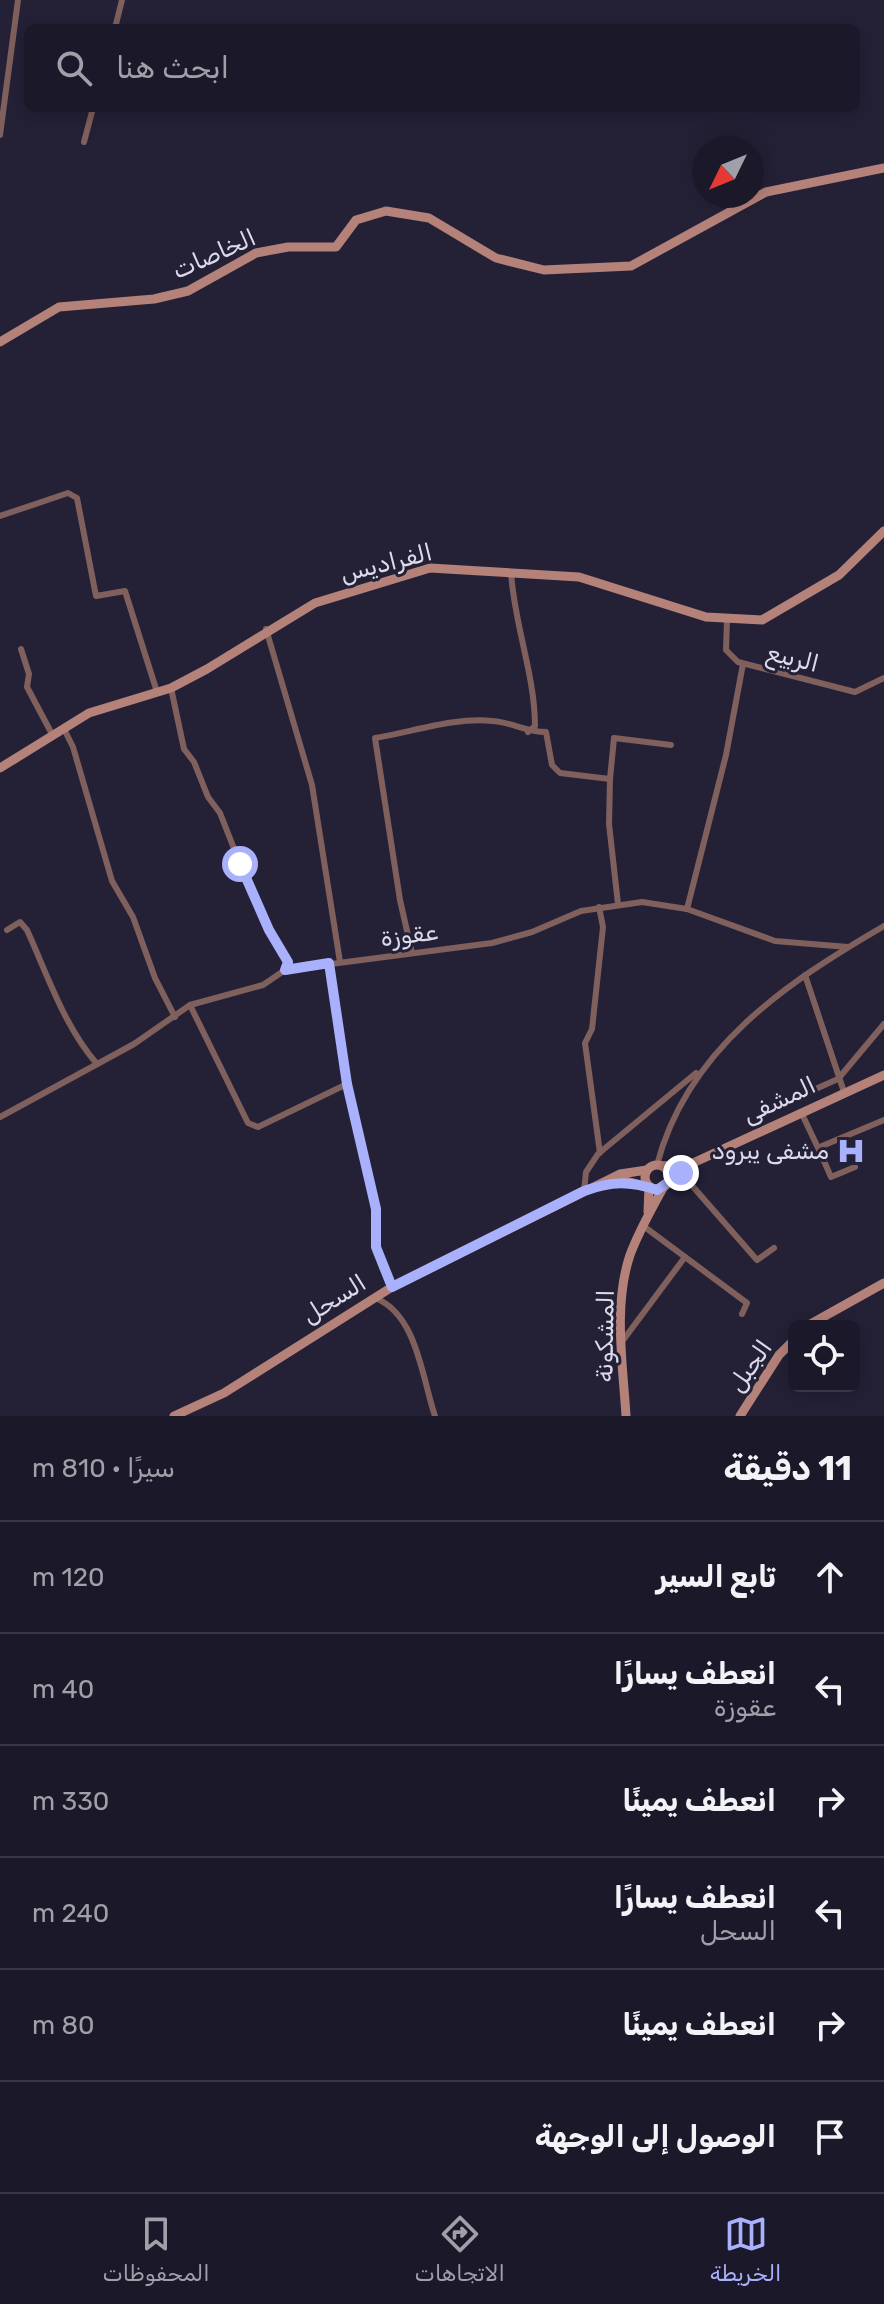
<!DOCTYPE html>
<html lang="ar">
<head>
<meta charset="utf-8">
<style>
	:root { --surface:#1b1929; --page:#282635; --text:#f1f3f6; --muted:#a0a0a8; --line:#393846; --accent:#a9b0fc }
	body { margin:0; font-family:Rubik,"Noto Sans Arabic",sans-serif; background:var(--page); color:var(--text); direction:rtl }
	.controls { position:absolute; right:24px; bottom:24px; display:grid; overflow:hidden; border-radius:12px; box-shadow:0 4px 20px #0003 }
	.controls button { width:72px; height:72px; display:grid; place-items:center; padding:0; border:0; border-bottom:2px solid var(--line); background:var(--surface); color:var(--text); font:40px sans-serif }
	.compass { position:absolute; left:692px; top:136px; width:72px; height:72px; border-radius:50%; background:var(--surface); box-shadow:0 4px 20px #0003; rotate:227deg }
	.stop { position:absolute; width:24px; height:24px; margin:-18px; border:6px solid #a9b0fc; border-radius:50%; background:#fff }
	.stop.end { background:#a9b0fc; border-color:#fff; box-shadow:0 2px 8px #0008 }
	.list { margin:0; padding:0; list-style:none }
	h2 { display:flex; justify-content:space-between; align-items:center; height:104px; margin:0; padding:0 32px; font-size:34px }
	h2 small { font-size:26px; font-weight:400; color:var(--muted) }
	.list li { display:grid; grid-template-columns:52px 1fr auto; gap:24px; align-items:center; box-sizing:border-box; height:112px; padding:0 32px; border-top:2px solid var(--line) }
	.list b { display:block; font-size:30px; white-space:nowrap }
	.list p { margin:0; font-size:26px; white-space:nowrap; color:var(--muted) }
	.list em { font-size:26px; font-style:normal; color:var(--muted) }
	.icon { flex:none; width:44px; height:44px; fill:none; stroke:currentColor; stroke-width:2; stroke-linecap:round; stroke-linejoin:round }
	.map { position:relative; flex:none; width:884px; height:1416px; overflow:hidden; direction:ltr }
	.search { position:absolute; background:var(--surface); box-shadow:0 4px 20px #0003; left:24px; right:24px; top:24px; height:88px; display:flex; align-items:center; gap:20px; box-sizing:border-box; padding:0 28px; border-radius:12px; color:var(--muted); font-size:30px }
	.sheet { height:776px; background:var(--surface) }
	nav { display:flex; justify-content:space-around; align-items:center; box-sizing:border-box; height:112px; border-top:2px solid var(--line); background:var(--surface); font-size:22px; color:var(--muted) }
	nav a { display:grid; justify-items:center; gap:4px }
	nav .on { color:var(--accent) }
	.map>svg:first-child { display:block }
	.lines { fill:none; stroke-linecap:round; stroke-linejoin:round }
	.street { stroke:#80605c; stroke-width:6 }
	.secondary { stroke:#b5827a; stroke-width:9 }
	.route { stroke:#a9b0fc; stroke-width:10 }
	.labels { text-anchor:middle; dominant-baseline:central; stroke-width:6; stroke-linejoin:round; paint-order:stroke }
	.street-label { font-size:24px; fill:#dbdaea; stroke:#242137 }
	.poi-label { font-size:24px; fill:#dbdaea; stroke:#242137; text-anchor:end }
</style>
</head>
<body>
<div class="map">
<svg width="884" height="1416" viewBox="0 0 884 1416">
	<rect width="100%" height="100%" fill="#242137"/>
	<g class="lines">
		<!-- street -->
		<g class="street">
			<path d="M 115,28 L 122,0"/>
			<path d="M 0,135 L 18,0"/>
			<path d="M 84,142 L 93,108"/>
			<path d="M 0,516 L 68,493 L 77,498 L 96,596 L 125,591 L 157,692"/>
			<path d="M 511,572 C 514,624 535,675 535,726 L 528,732"/>
			<path d="M 727,620 L 726,650 L 738,662 L 855,692 L 884,678"/>
			<path d="M 266,629 L 312,785 L 340,962"/>
			<path d="M 21,649 L 29,674 L 27,687 L 53,736"/>
			<path d="M 171,688 L 184,749 L 194,762 L 208,797 L 220,813 L 255,902 L 288,962 L 285,970"/>
			<path d="M 64,729 L 73,747 L 112,881 L 133,917 L 155,978 L 175,1017"/>
			<path d="M 610,779 L 614,738 L 671,745"/>
			<path d="M 599,907 L 603,927 L 592,1029 L 585,1043 L 600,1153"/>
			<path d="M 687,909 L 726,755 L 743,664"/>
			<path d="M 7,930 L 20,922 L 27,930 C 48,976 64,1026 97,1064"/>
			<path d="M 412,953 L 400,900 L 375,738 C 412,732 455,717 492,721 C 512,722 526,732 546,732 L 552,765 L 560,773 L 610,779 L 609,824 L 618,904"/>
			<path d="M 805,975 L 844,1092"/>
			<path d="M 190,1005 L 248,1123 L 258,1127 L 347,1084 L 329,963"/>
			<path d="M 347,1084 L 376,1209 L 376,1247 L 392,1287"/>
			<path d="M 764,1112 L 838,1079 L 884,1024"/>
			<path d="M 801,1112 L 820,1152"/>
			<path d="M 0,1117 L 134,1044 L 190,1005 L 263,985 L 285,970 L 492,943 L 532,932 L 581,911 L 642,902 L 687,909 L 775,941 L 848,947"/>
			<path d="M 657,1165 C 687,1049 786,983 884,926"/>
			<path d="M 855,1167 L 831,1177 L 820,1152 L 822,1146 L 884,1120"/>
			<path d="M 681,1173 L 757,1260 L 774,1248"/>
			<path d="M 584,1191 L 586,1172 L 598,1154 L 696,1073"/>
			<path d="M 642,1225 L 747,1303 L 742,1314"/>
			<path d="M 375,1298 C 417,1314 422,1378 435,1416"/>
			<path d="M 621,1343 L 685,1257"/>
		</g>
		<!-- secondary -->
		<g class="secondary">
			<path d="M 0,342 L 59,307 L 154,299 L 188,291 L 256,253 L 288,247 L 336,247 L 356,220 L 386,211 L 429,218 L 496,258 L 544,270 L 631,266 L 766,192 L 884,168"/>
			<path d="M 0,768 L 89,713 L 171,688 L 207,669 L 315,603 L 430,568 L 579,577 L 706,617 L 762,620 L 839,575 L 884,531"/>
			<circle cx="657" cy="1177" r="12"/>
			<path d="M 662,1166 L 693,1163"/>
			<path d="M 610,1182 L 626,1181 L 649,1187 L 648,1212"/>
			<path d="M 666,1185 L 693,1163 L 884,1075"/>
			<path d="M 807,1326 L 884,1283"/>
			<path d="M 174,1416 L 224,1393 L 392,1287 L 620,1174 L 647,1170"/>
			<path d="M 626,1416 C 623,1365 613,1305 630,1255 C 639,1231 651,1210 663,1188"/>
			<path d="M 740,1416 L 779,1355 L 794,1340"/>
		</g>
	</g>
	<g class="lines">
		<!-- route -->
		<path class="route" d="M 240,864 L 269,930 L 288,962 L 285,970 L 329,963 L 347,1084 L 376,1209 L 376,1247 L 392,1287 L 584,1191 C 612,1181 629,1181 657,1190 L 681,1173"/>
	</g>
	<!-- icons -->
	<defs>
		<symbol id="hospital-bare" viewBox="-9 -9 18 18"><path d="M-5-5h3v3.5h4V-5h3V5h-3V1.5h-4V5h-3Z" fill="#a9b0fc" stroke="#242137" stroke-width="2.5" paint-order="stroke"/></symbol>
	</defs>
	<g fill-rule="evenodd">
		<use href="#hospital-bare" x="831" y="1131" width="40" height="40"/>
	</g>
	<g class="labels">
		<!-- street labels -->
		<g class="street-label">
			<text transform="translate(214 254) rotate(-24)">الخاصات</text>
			<text transform="translate(386 563) rotate(-14)">الفراديس</text>
			<text transform="translate(793 658) rotate(14)">الربيع</text>
			<text transform="translate(409 935) rotate(-7)">عقوزة</text>
			<text transform="translate(779 1100) rotate(-25)">المشفى</text>
			<text transform="translate(334 1299) rotate(-32)">السحل</text>
			<text transform="translate(605 1336) rotate(-89)">المشكونة</text>
			<text transform="translate(750 1366) rotate(-55)">الجبل</text>
		</g>
		<!-- poi labels -->
		<g class="poi-label">
			<text x="829" y="1151">مشفى يبرود</text>
		</g>
	</g>
</svg>
<div class="controls">
<button><svg class="icon" aria-label="locate" viewBox="0 0 24 24"><circle cx="12" cy="12" r="6"/><path d="M12 2v4M12 18v4M2 12h4M18 12h4"/></svg></button>
</div>
<svg class="compass" viewBox="-18 -18 36 36"><path d="M0-13l5 13h-10z" fill="#e53935"/><path d="M0 13l5-13h-10z" fill="#a0a0a8"/></svg>
<div class="stop" style="left:240px;top:864px"></div>
<div class="stop end" style="left:681px;top:1173px"></div>
<div class="search"><svg class="icon" aria-label="search" viewBox="0 0 24 24"><circle cx="10" cy="10" r="6"/><path d="M15 15l6 6"/></svg>ابحث هنا</div>
</div>
<section class="sheet">
<h2>11 دقيقة<small>سيرًا · 810 m</small></h2>
<ul class="list">
<li><svg class="icon" aria-label="ahead" viewBox="0 0 24 24"><path d="M12 20V5M6 11l6-6 6 6"/></svg><div><b>تابع السير</b></div><em>120 m</em></li>
<li><svg class="icon" aria-label="left" viewBox="0 0 24 24"><path d="M17 20v-9H6M10 6l-5 5 5 5"/></svg><div><b>انعطف يسارًا</b><p>عقوزة</p></div><em>40 m</em></li>
<li><svg class="icon" aria-label="right" viewBox="0 0 24 24"><path d="M7 20v-9h11M14 6l5 5-5 5"/></svg><div><b>انعطف يمينًا</b></div><em>330 m</em></li>
<li><svg class="icon" aria-label="left" viewBox="0 0 24 24"><path d="M17 20v-9H6M10 6l-5 5 5 5"/></svg><div><b>انعطف يسارًا</b><p>السحل</p></div><em>240 m</em></li>
<li><svg class="icon" aria-label="right" viewBox="0 0 24 24"><path d="M7 20v-9h11M14 6l5 5-5 5"/></svg><div><b>انعطف يمينًا</b></div><em>80 m</em></li>
<li><svg class="icon" aria-label="arrive" viewBox="0 0 24 24"><path d="M6 21V4h12l-3 4 3 4H6"/></svg><div><b>الوصول إلى الوجهة</b></div></li>
</ul>
</section>
<nav>
<a class="on"><svg class="icon" aria-label="map" viewBox="0 0 24 24"><path d="M3 6l6-2 6 2 6-2v14l-6 2-6-2-6 2zM9 4v14M15 6v14"/></svg>الخريطة</a>
<a><svg class="icon" aria-label="directions" viewBox="0 0 24 24"><path d="M12 3l9 9-9 9-9-9zM9 14v-3h6M13 9l2 2-2 2"/></svg>الاتجاهات</a>
<a><svg class="icon" aria-label="saved" viewBox="0 0 24 24"><path d="M7 4h10v16l-5-4-5 4z"/></svg>المحفوظات</a>
</nav>
</body>
</html>
